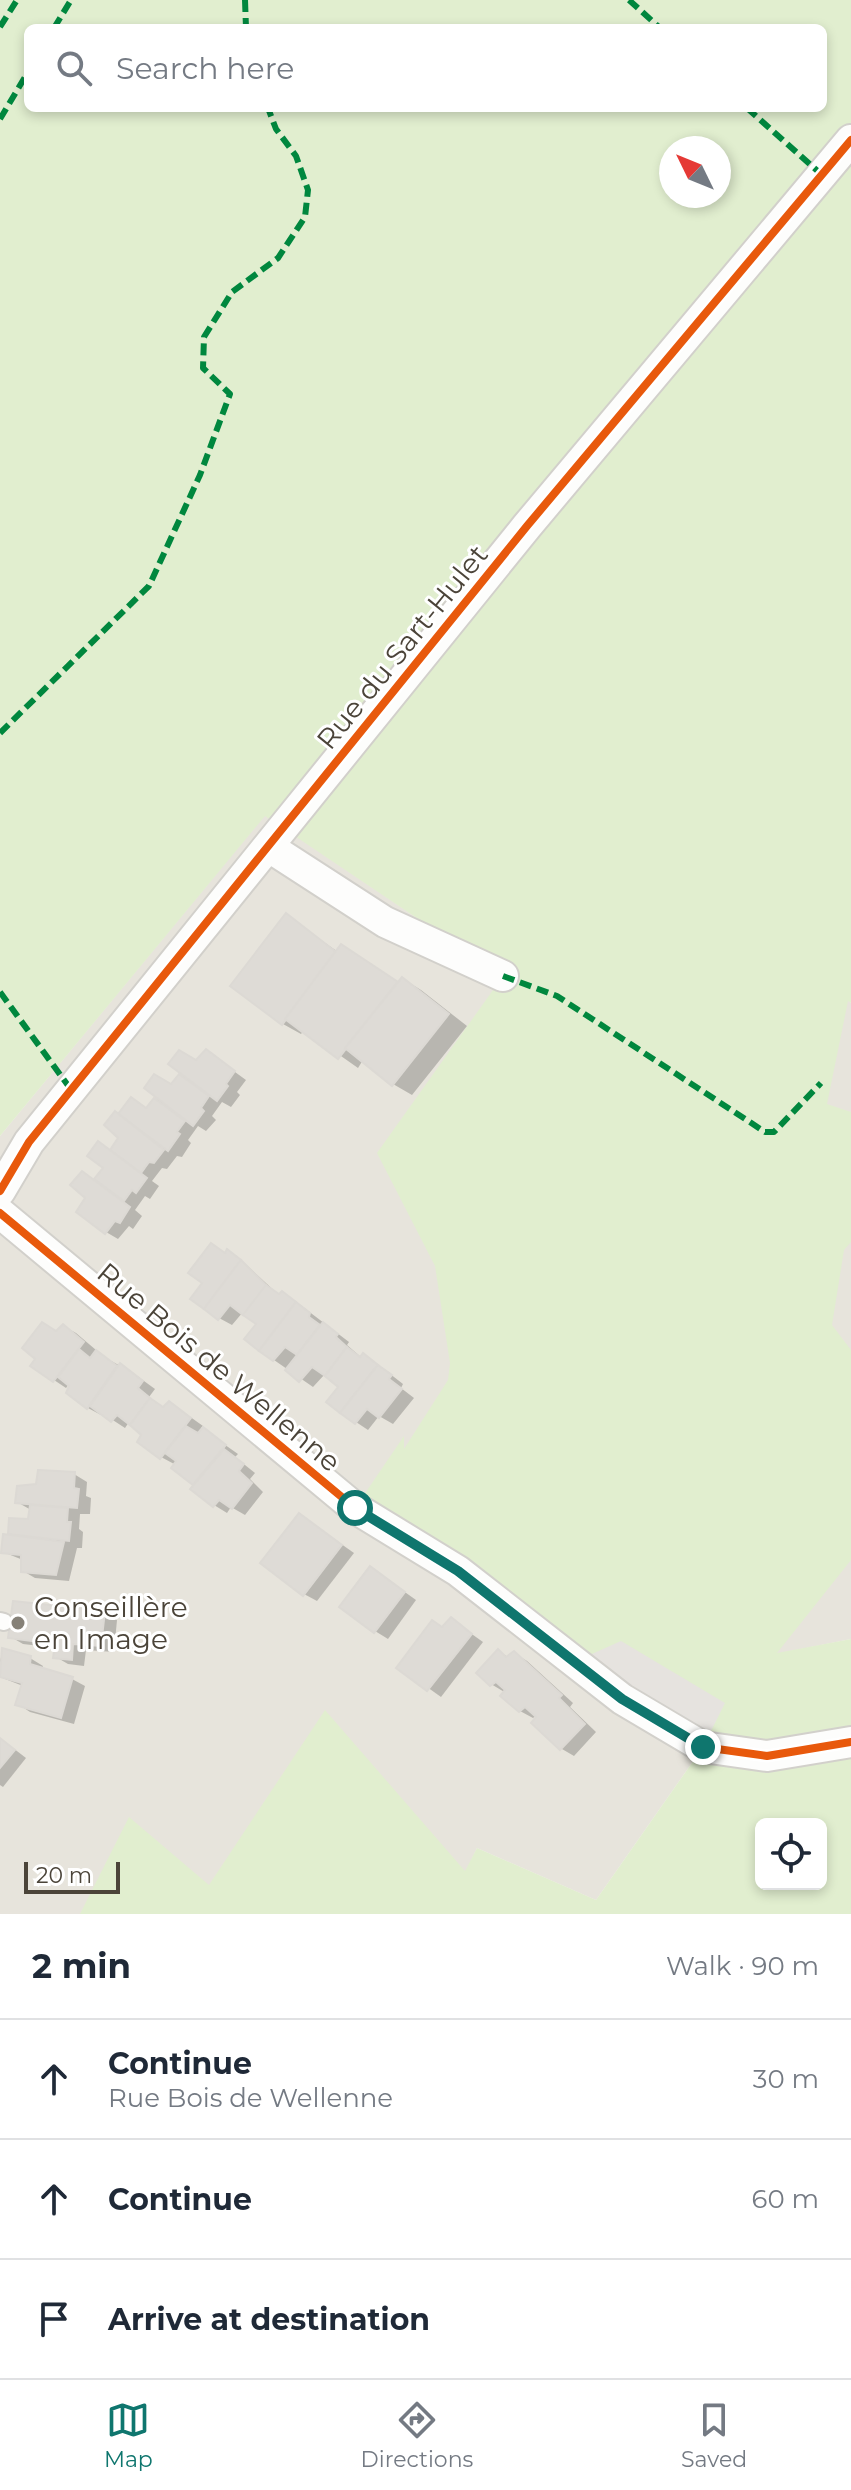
<!DOCTYPE html>
<html lang="en">
<head>
<meta charset="utf-8">
<style>
	:root { --surface:#fff; --page:#f2f2f3; --text:#1f2937; --muted:#747a83; --line:#e0e1e3; --accent:#0f766e }
	body { margin:0; font-family:Montserrat,sans-serif; background:var(--page); color:var(--text) }
	.controls { position:absolute; right:24px; bottom:24px; display:grid; overflow:hidden; border-radius:12px; box-shadow:0 4px 12px #0003 }
	.controls button { width:72px; height:72px; display:grid; place-items:center; padding:0; border:0; border-bottom:2px solid var(--line); background:var(--surface); color:var(--text); font:40px sans-serif }
	.compass { position:absolute; left:659px; top:136px; width:72px; height:72px; border-radius:50%; background:var(--surface); box-shadow:0 4px 12px #0003; rotate:313deg }
	.scale { position:absolute; left:24px; bottom:20px; width:96px; box-sizing:border-box; padding-left:8px; border:4px solid #4b4439; border-top:0; font-size:22px; line-height:28px; white-space:nowrap; color:#4b4439; -webkit-text-stroke:6px #fff; paint-order:stroke }
	.stop { position:absolute; width:24px; height:24px; margin:-18px; border:6px solid #0f766e; border-radius:50%; background:#fff }
	.stop.end { background:#0f766e; border-color:#fff; box-shadow:0 2px 8px #0008 }
	.list { margin:0; padding:0; list-style:none }
	h2 { display:flex; justify-content:space-between; align-items:center; height:104px; margin:0; padding:0 32px; font-size:34px }
	h2 small { font-size:26px; font-weight:400; color:var(--muted) }
	.list li { display:grid; grid-template-columns:52px 1fr auto; gap:24px; align-items:center; box-sizing:border-box; height:120px; padding:0 32px; border-top:2px solid var(--line) }
	.list b { display:block; font-size:30px; white-space:nowrap }
	.list p { margin:0; font-size:26px; white-space:nowrap; color:var(--muted) }
	.list em { font-size:26px; font-style:normal; color:var(--muted) }
	.icon { flex:none; width:44px; height:44px; fill:none; stroke:currentColor; stroke-width:2; stroke-linecap:round; stroke-linejoin:round }
	.map { position:relative; flex:none; width:851px; height:1914px; overflow:hidden }
	.search { position:absolute; background:var(--surface); box-shadow:0 4px 12px #0003; left:24px; right:24px; top:24px; height:88px; display:flex; align-items:center; gap:20px; box-sizing:border-box; padding:0 28px; border-radius:12px; color:var(--muted); font-size:30px }
	.sheet { height:464px; background:var(--surface) }
	nav { display:flex; justify-content:space-around; align-items:center; box-sizing:border-box; height:112px; border-top:2px solid var(--line); background:var(--surface); font-size:22px; color:var(--muted) }
	nav a { display:grid; justify-items:center; gap:4px }
	nav .on { color:var(--accent) }
	.map>svg:first-child { display:block }
	.residential { fill:#e7e4dc }
	.green { fill:#e1eecf; fill-rule:evenodd }
	.parking { fill:#e6e3df }
	.shadow { fill:#0003 }
	.building { fill:#dedbd6; stroke:#dcd9d4; stroke-width:2 }
	.lines { fill:none; stroke-linecap:round; stroke-linejoin:round }
	.service-casing { stroke:#d2d0cb; stroke-width:20 }
	.minor-casing { stroke:#d2d0cb; stroke-width:34 }
	.service { stroke:#fdfdfc; stroke-width:16 }
	.minor { stroke:#fdfdfc; stroke-width:30 }
	.quiet { stroke:#00873e; stroke-width:6; stroke-dasharray:12 6; stroke-linecap:butt }
	.cycleway-casing { stroke:#fff; stroke-width:13 }
	.cycleway { stroke:#e8590c; stroke-width:8 }
	.route { stroke:#0f766e; stroke-width:10 }
	.poi-dot { fill:#868178; stroke:#fff; stroke-width:3 }
	.labels { text-anchor:middle; dominant-baseline:central; stroke-width:6; stroke-linejoin:round; paint-order:stroke }
	.street-label { font-size:28px; fill:#4b4439; stroke:#fff }
	.poi-label { font-size:28px; fill:#4b4439; stroke:#fff; text-anchor:start }
</style>
</head>
<body>
<div class="map">
<svg width="851" height="1914" viewBox="0 0 851 1914">
	<rect width="100%" height="100%" fill="#f4f2ee"/>
	<!-- residential -->
	<path class="residential" d="M 265,815 L 503,976 L 848,1000 L 851,1003 L 851,1639 L 776,1654 L 703,1747 L 596,1900 L 477,1848 L 446,1914 L 0,1914 L 0,1136 Z"/>
	<!-- green -->
	<path class="green" d="M 0,0 L 851,0 L 851,1003 L 848,1001 L 827,1104 L 851,1112 L 851,1242 L 844,1250 L 832,1325 L 851,1350 L 851,1560 L 777,1653 L 851,1639 L 851,1914 L 80,1914 L 129,1817 L 209,1885 L 325,1710 L 465,1871 L 477,1848 L 596,1900 L 703,1747 L 574,1662 L 355,1508 L 404,1436 L 404,1449 L 448,1380 L 450,1363 L 435,1266 L 377,1153 L 503,976 L 265,816 L 0,1136 ZM 28,28 L 823,28 L 823,108 L 28,108 ZM 671,148 L 719,148 L 719,196 L 671,196 ZM 761,1824 L 821,1824 L 821,1884 L 761,1884 Z"/>
	<!-- parking -->
	<path class="parking" d="M 621,1641 L 725,1703 L 703,1747 L 574,1662 Z"/>
	<!-- shadow -->
	<g class="shadow">
		<path d="M 287,916 L 338,952 L 398,983 L 403,979 L 421,990 L 467,1026 L 412,1095 L 393,1084 L 363,1060 L 358,1068 L 304,1030 L 301,1034 L 283,1024 Z"/>
		<path d="M 206,1051 L 246,1080 L 237,1092 L 240,1095 L 231,1107 L 222,1102 L 212,1116 L 216,1120 L 206,1131 L 198,1126 L 188,1140 L 191,1143 L 182,1157 L 177,1156 L 167,1169 L 162,1168 L 152,1181 L 159,1186 L 150,1199 L 145,1196 L 135,1210 L 142,1216 L 133,1229 L 129,1226 L 118,1239 L 106,1232 L 95,1181 L 106,1168 L 99,1143 L 112,1151 L 121,1138 L 119,1116 L 148,1109 Z"/>
		<path d="M 228,1251 L 240,1259 L 280,1296 L 295,1301 L 349,1342 L 347,1345 L 362,1358 L 364,1356 L 376,1363 L 403,1384 L 401,1388 L 414,1398 L 393,1424 L 379,1416 L 368,1430 L 356,1422 L 340,1386 L 325,1374 L 313,1387 L 274,1360 L 258,1324 L 243,1312 L 232,1325 L 219,1318 Z"/>
		<path d="M 63,1326 L 76,1333 L 96,1350 L 95,1352 L 133,1373 L 155,1389 L 149,1397 L 164,1409 L 170,1404 L 182,1411 L 203,1426 L 201,1428 L 238,1454 L 235,1457 L 255,1473 L 250,1479 L 263,1492 L 245,1515 L 231,1507 L 227,1513 L 214,1505 L 196,1485 L 174,1468 L 176,1465 L 161,1457 L 144,1434 L 129,1422 L 125,1428 L 102,1413 L 101,1415 L 88,1408 L 68,1392 L 72,1380 L 66,1388 L 54,1380 L 57,1333 Z"/>
		<path d="M 74,1474 L 87,1482 L 86,1496 L 91,1498 L 90,1514 L 80,1514 L 79,1529 L 83,1532 L 82,1548 L 77,1548 L 69,1581 L 35,1578 L 23,1571 L 23,1560 L 3,1552 L 10,1536 L 10,1520 L 29,1521 L 31,1510 L 17,1502 L 38,1486 Z"/>
		<path d="M 300,1515 L 354,1553 L 317,1601 L 304,1594 Z"/>
		<path d="M 371,1568 L 416,1600 L 388,1639 L 375,1631 Z"/>
		<path d="M 105,1613 L 117,1620 L 114,1652 L 86,1650 L 84,1666 L 68,1664 L 56,1657 L 57,1648 L 23,1644 L 11,1637 Z"/>
		<path d="M 452,1620 L 483,1642 L 441,1697 L 399,1667 Z"/>
		<path d="M 3,1650 L 30,1658 L 43,1666 L 42,1670 L 72,1679 L 85,1686 L 74,1724 L 30,1712 L 18,1704 L 23,1686 L 0,1677 L 0,1661 Z"/>
		<path d="M 498,1651 L 508,1657 L 514,1653 L 527,1661 L 573,1703 L 570,1707 L 596,1732 L 574,1756 L 562,1749 L 534,1723 L 541,1711 L 533,1718 L 520,1711 L 506,1693 L 491,1684 Z"/>
		<path d="M 0,1738 L 26,1758 L 3,1787 L 0,1785 Z"/>
	</g>
	<!-- building -->
	<g class="building">
		<path d="M 286,913 L 336,952 L 282,1025 L 230,986 Z"/>
		<path d="M 341,944 L 398,982 L 338,1059 L 285,1019 Z"/>
		<path d="M 402,977 L 449,1014 L 392,1086 L 345,1048 Z"/>
		<path d="M 206,1049 L 235,1071 L 226,1084 L 228,1086 L 217,1101 L 168,1064 L 179,1050 L 196,1060 Z"/>
		<path d="M 154,1074 L 171,1084 L 179,1074 L 209,1096 L 201,1108 L 204,1111 L 193,1126 L 144,1088 Z"/>
		<path d="M 131,1097 L 146,1108 L 154,1098 L 185,1121 L 177,1132 L 180,1134 L 168,1151 L 118,1114 Z"/>
		<path d="M 115,1111 L 164,1150 L 154,1163 L 149,1162 L 141,1173 L 110,1150 L 118,1138 L 104,1125 Z"/>
		<path d="M 98,1141 L 147,1178 L 136,1193 L 132,1190 L 124,1201 L 94,1179 L 103,1168 L 87,1156 Z"/>
		<path d="M 82,1171 L 130,1207 L 120,1223 L 115,1221 L 105,1234 L 76,1212 L 85,1198 L 70,1185 Z"/>
		<path d="M 211,1243 L 225,1253 L 227,1249 L 241,1260 L 204,1309 L 190,1299 L 202,1283 L 188,1273 Z"/>
		<path d="M 241,1260 L 266,1285 L 243,1315 L 230,1305 L 218,1320 L 204,1309 Z"/>
		<path d="M 266,1285 L 279,1294 L 282,1291 L 296,1302 L 259,1351 L 244,1339 L 256,1324 L 243,1315 Z"/>
		<path d="M 296,1302 L 310,1313 L 309,1317 L 320,1325 L 297,1355 L 285,1347 L 273,1361 L 259,1351 Z"/>
		<path d="M 42,1322 L 56,1331 L 63,1324 L 84,1342 L 53,1382 L 30,1366 L 35,1359 L 22,1348 Z"/>
		<path d="M 323,1322 L 338,1334 L 336,1337 L 347,1347 L 325,1376 L 312,1367 L 299,1382 L 285,1370 Z"/>
		<path d="M 347,1347 L 360,1357 L 363,1353 L 378,1365 L 340,1413 L 326,1402 L 338,1387 L 325,1376 Z"/>
		<path d="M 79,1349 L 90,1358 L 96,1350 L 117,1366 L 87,1409 L 66,1393 L 69,1386 L 58,1377 Z"/>
		<path d="M 120,1363 L 143,1381 L 138,1388 L 150,1398 L 130,1425 L 117,1415 L 111,1422 L 90,1406 Z"/>
		<path d="M 378,1365 L 392,1375 L 389,1379 L 402,1389 L 379,1418 L 367,1409 L 355,1424 L 340,1413 Z"/>
		<path d="M 150,1398 L 163,1407 L 169,1401 L 191,1418 L 160,1459 L 137,1442 L 141,1435 L 130,1425 Z"/>
		<path d="M 186,1426 L 198,1433 L 203,1427 L 226,1445 L 193,1485 L 171,1468 L 176,1461 L 165,1453 Z"/>
		<path d="M 224,1449 L 244,1464 L 239,1471 L 252,1483 L 232,1509 L 219,1500 L 213,1507 L 190,1489 Z"/>
		<path d="M 38,1470 L 75,1472 L 74,1488 L 79,1489 L 77,1508 L 15,1503 L 17,1486 L 36,1484 Z"/>
		<path d="M 30,1505 L 68,1508 L 67,1522 L 71,1522 L 69,1541 L 8,1534 L 9,1518 L 28,1519 Z"/>
		<path d="M 299,1513 L 342,1545 L 303,1596 L 260,1563 Z"/>
		<path d="M 3,1534 L 64,1542 L 56,1575 L 21,1572 L 21,1555 L 1,1553 Z"/>
		<path d="M 370,1566 L 405,1592 L 374,1633 L 339,1607 Z"/>
		<path d="M 13,1601 L 105,1611 L 101,1646 L 73,1644 L 72,1660 L 53,1658 L 55,1644 L 8,1638 Z"/>
		<path d="M 451,1617 L 472,1634 L 427,1691 L 396,1668 L 432,1620 L 442,1627 Z"/>
		<path d="M 2,1648 L 31,1656 L 30,1664 L 73,1677 L 61,1718 L 15,1705 L 22,1683 L 0,1677 Z"/>
		<path d="M 498,1649 L 506,1657 L 514,1651 L 562,1695 L 559,1698 L 585,1724 L 560,1750 L 531,1723 L 536,1717 L 525,1707 L 519,1712 L 500,1696 L 505,1690 L 496,1682 L 490,1686 L 476,1673 Z"/>
		<path d="M 0,1738 L 15,1750 L 0,1768 Z"/>
	</g>
	<g class="lines">
		<defs>
			<path id="service" d="M 0,1621 L 4,1622"/>
			<g id="minor">
				<path d="M 269,847 L 385,922 L 503,976"/>
				<path d="M 0,1191 L 29,1142 L 527,526 L 851,140"/>
				<path d="M 0,1213 L 355,1508 L 458,1571 L 622,1699 L 703,1747 L 767,1756 L 851,1742"/>
			</g>
		</defs>
		<!-- service casing -->
		<use href="#service" class="service-casing"/>
		<!-- minor casing -->
		<use href="#minor" class="minor-casing"/>
		<!-- service -->
		<use href="#service" class="service"/>
		<!-- minor -->
		<use href="#minor" class="minor"/>
		<!-- quiet -->
		<g class="quiet">
			<path d="M 245,0 L 246,28"/>
			<path d="M 629,0 L 660,28"/>
			<path d="M 0,27 L 17,0"/>
			<path d="M 54,28 L 71,0"/>
			<path d="M 747,108 L 821,174"/>
			<path d="M 0,119 L 28,72"/>
			<path d="M 0,733 L 149,586 L 200,475 L 230,394 L 203,368 L 204,337 L 232,292 L 278,258 L 305,217 L 308,190 L 296,156 L 276,129 L 268,108"/>
			<path d="M 503,976 L 557,996 L 765,1132 L 774,1132 L 821,1083"/>
			<path d="M 0,992 L 72,1091"/>
		</g>
		<defs>
			<g id="cycleway">
				<path d="M 0,1191 L 29,1142 L 527,526 L 851,140"/>
				<path d="M 0,1213 L 355,1508 L 458,1571 L 622,1699 L 703,1747 L 767,1756 L 851,1742"/>
			</g>
		</defs>
		<!-- cycleway casing -->
		<use href="#cycleway" class="cycleway-casing"/>
		<!-- cycleway -->
		<use href="#cycleway" class="cycleway"/>
	</g>
	<g class="lines">
		<!-- route -->
		<path class="route" d="M 355,1508 L 458,1571 L 622,1699 L 703,1747"/>
	</g>
	<!-- markers -->
	<circle class="poi-dot" cx="18" cy="1623" r="8"/>
	<g class="labels">
		<!-- street labels -->
		<g class="street-label">
			<text transform="translate(402 647) rotate(-51)">Rue du Sart-Hulet</text>
			<text transform="translate(219 1367) rotate(40)">Rue Bois de Wellenne</text>
		</g>
		<!-- poi labels -->
		<g class="poi-label">
			<text x="34" y="1607">Conseillère<tspan x="34" dy="32">en Image</tspan></text>
		</g>
	</g>
</svg>
<div class="controls">
<button><svg class="icon" aria-label="locate" viewBox="0 0 24 24"><circle cx="12" cy="12" r="6"/><path d="M12 2v4M12 18v4M2 12h4M18 12h4"/></svg></button>
</div>
<svg class="compass" viewBox="-18 -18 36 36"><path d="M0-13l5 13h-10z" fill="#e53935"/><path d="M0 13l5-13h-10z" fill="#747a83"/></svg>
<div class="scale">20 m</div>
<div class="stop" style="left:355px;top:1508px"></div>
<div class="stop end" style="left:703px;top:1747px"></div>
<div class="search"><svg class="icon" aria-label="search" viewBox="0 0 24 24"><circle cx="10" cy="10" r="6"/><path d="M15 15l6 6"/></svg>Search here</div>
</div>
<section class="sheet">
<h2>2 min<small>Walk · 90 m</small></h2>
<ul class="list">
<li><svg class="icon" aria-label="ahead" viewBox="0 0 24 24"><path d="M12 20V5M6 11l6-6 6 6"/></svg><div><b>Continue</b><p>Rue Bois de Wellenne</p></div><em>30 m</em></li>
<li><svg class="icon" aria-label="ahead" viewBox="0 0 24 24"><path d="M12 20V5M6 11l6-6 6 6"/></svg><div><b>Continue</b></div><em>60 m</em></li>
<li><svg class="icon" aria-label="arrive" viewBox="0 0 24 24"><path d="M6 21V4h12l-3 4 3 4H6"/></svg><div><b>Arrive at destination</b></div></li>
</ul>
</section>
<nav>
<a class="on"><svg class="icon" aria-label="map" viewBox="0 0 24 24"><path d="M3 6l6-2 6 2 6-2v14l-6 2-6-2-6 2zM9 4v14M15 6v14"/></svg>Map</a>
<a><svg class="icon" aria-label="directions" viewBox="0 0 24 24"><path d="M12 3l9 9-9 9-9-9zM9 14v-3h6M13 9l2 2-2 2"/></svg>Directions</a>
<a><svg class="icon" aria-label="saved" viewBox="0 0 24 24"><path d="M7 4h10v16l-5-4-5 4z"/></svg>Saved</a>
</nav>
</body>
</html>
